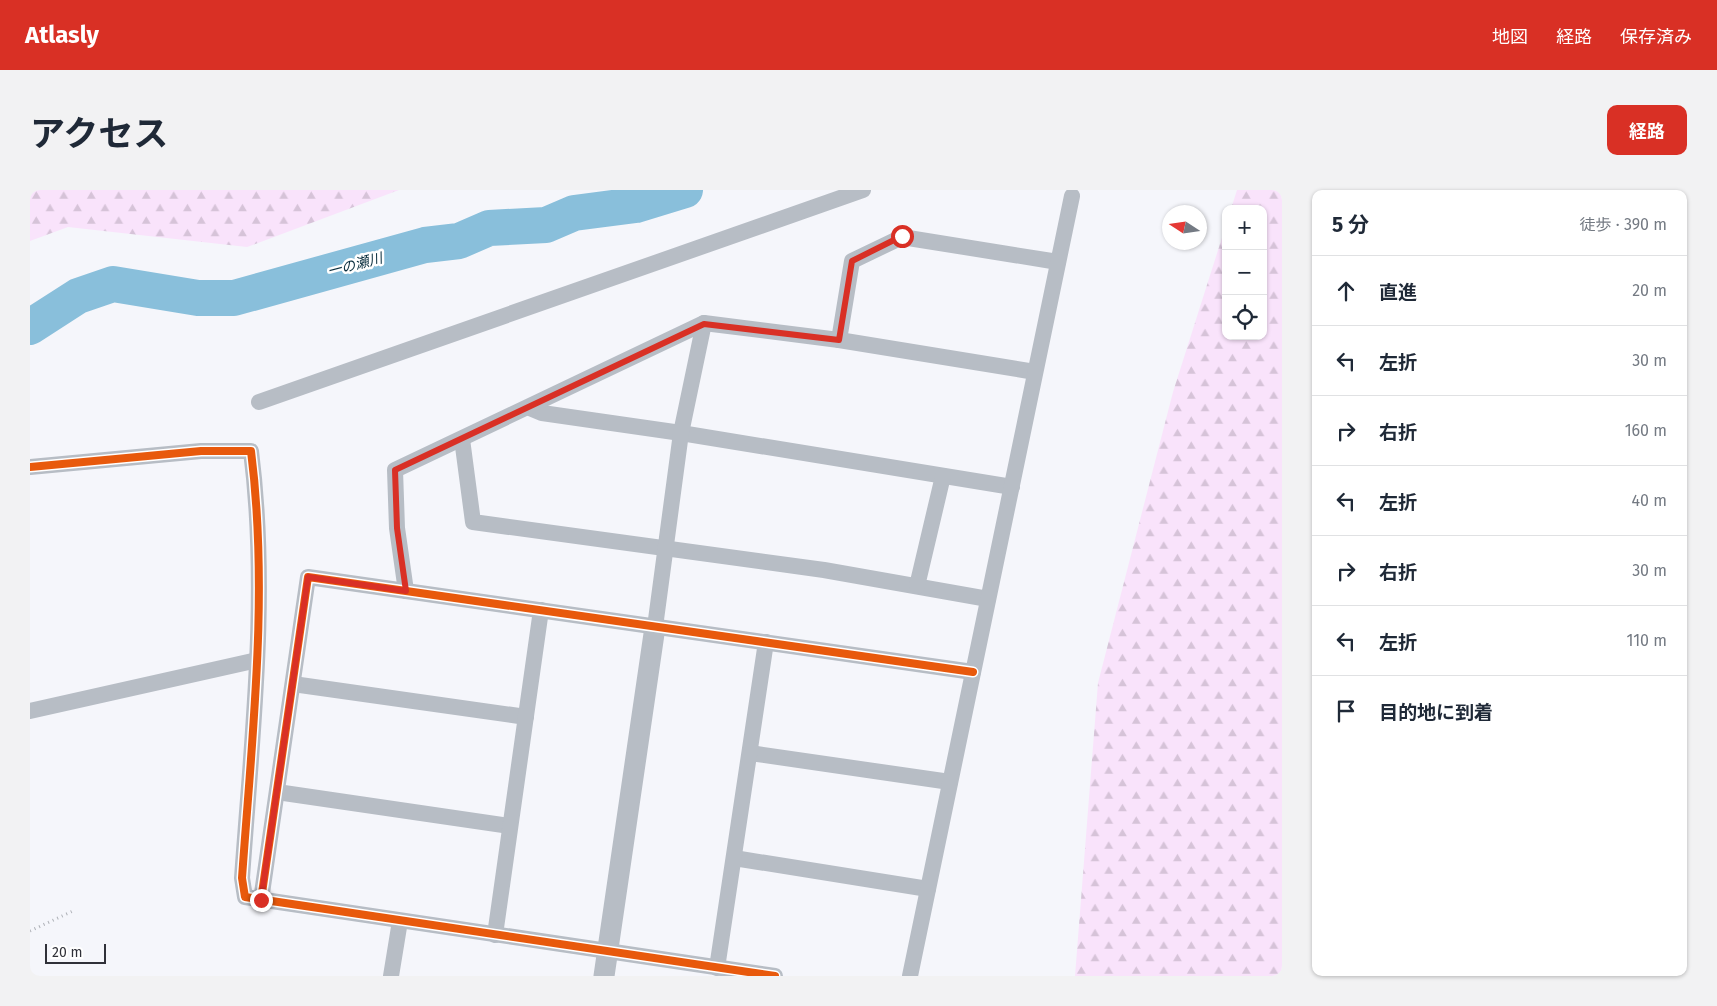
<!DOCTYPE html>
<html lang="ja">
<head>
<meta charset="utf-8">
<style>
	:root { --surface:#fff; --page:#f2f2f3; --text:#1f2937; --muted:#747a83; --line:#e0e1e3; --accent:#d93025 }
	body { margin:0; font-family:"Fira Sans","Noto Sans JP",sans-serif; background:var(--page); color:var(--text) }
	.controls { position:absolute; right:15px; top:15px; display:grid; overflow:hidden; border-radius:10px; box-shadow:0 1px 4px #0004 }
	.controls button { width:45px; height:45px; display:grid; place-items:center; padding:0; border:0; border-bottom:1px solid var(--line); background:var(--surface); color:var(--text); font:25px sans-serif }
	.compass { position:absolute; left:1132px; top:15px; width:45px; height:45px; border-radius:50%; background:var(--surface); box-shadow:0 1px 4px #0004; rotate:282deg }
	.scale { position:absolute; left:15px; bottom:12px; width:61px; box-sizing:border-box; padding-left:5px; border:2px solid #303139; border-top:0; font-size:14px; line-height:18px; white-space:nowrap; color:#303139; -webkit-text-stroke:4px #fff; paint-order:stroke }
	.stop { position:absolute; width:15px; height:15px; margin:-11px; border:4px solid #d93025; border-radius:50%; background:#fff }
	.stop.end { background:#d93025; border-color:#fff; box-shadow:0 1px 5px #0008 }
	.list { margin:0; padding:0; list-style:none }
	h2 { display:flex; justify-content:space-between; align-items:center; height:65px; margin:0; padding:0 20px; font-size:21px }
	h2 small { font-size:16px; font-weight:400; color:var(--muted) }
	.list li { display:grid; grid-template-columns:32px 1fr auto; gap:15px; align-items:center; box-sizing:border-box; height:70px; padding:0 20px; border-top:1px solid var(--line) }
	.list b { display:block; font-size:19px; white-space:nowrap }
	.list em { font-size:16px; font-style:normal; color:var(--muted) }
	.icon { flex:none; width:28px; height:28px; fill:none; stroke:currentColor; stroke-width:2; stroke-linecap:round; stroke-linejoin:round }
	.map { position:relative; flex:none; width:1252px; height:786px; overflow:hidden; border-radius:10px }
	header { display:flex; align-items:center; gap:30px; box-sizing:border-box; height:70px; padding:0 25px; background:var(--accent); color:#fff }
	header strong { font-size:24px }
	nav { display:flex; gap:28px; margin-inline-start:auto; font-size:18px }
	.intro { display:flex; align-items:center; justify-content:space-between; box-sizing:border-box; height:120px; padding:0 30px }
	h1 { margin:0; font-size:35px }
	.button { padding:12px 22px; border-radius:10px; background:var(--accent); color:#fff; font-size:18px; font-weight:700 }
	main { display:flex; gap:30px; padding:0 30px }
	aside { flex:1; background:var(--surface); border-radius:10px; box-shadow:0 1px 4px #0004 }
	.map>svg:first-child { display:block }
	.forest { fill:url(#forest-firs) }
	.lines { fill:none; stroke-linecap:round; stroke-linejoin:round }
	.river { stroke:#89bfdb; stroke-width:36 }
	.path { stroke:#aeb1b7; stroke-width:3; stroke-dasharray:1 4; stroke-linecap:butt }
	.minor { stroke:#b7bdc5; stroke-width:16 }
	.tertiary { stroke:#b7bdc5; stroke-width:21 }
	.cycleway-casing { stroke:#fff; stroke-width:11 }
	.cycleway { stroke:#e8590c; stroke-width:8 }
	.route { stroke:#d93025; stroke-width:6 }
	.labels { text-anchor:middle; dominant-baseline:central; stroke-width:5; stroke-linejoin:round; paint-order:stroke }
	.water-label { font-size:14px; font-style:italic; fill:#082d3d; stroke:#fff }
</style>
</head>
<body>
<header>
<strong>Atlasly</strong>
<nav><a>地図</a><a>経路</a><a>保存済み</a></nav>
</header>
<div class="intro"><h1>アクセス</h1><a class="button">経路</a></div>
<main>
<div class="map">
<svg width="1252" height="786" viewBox="0 0 1252 786">
	<defs>
		<pattern id="forest-firs" width="22" height="20" patternUnits="userSpaceOnUse" patternTransform="scale(1.25)"><rect width="22" height="20" fill="#f9e3fb"/><path d="M5 1l3.5 6h-7zM16 11l3.5 6h-7z" fill="#d6c3d8"/></pattern>
	</defs>
	<rect width="100%" height="100%" fill="#f5f6fb"/>
	<!-- forest -->
	<g class="forest">
		<path d="M 0,0 L 369,0 L 217,57 L 38,37 L 0,51 Z"/>
		<path d="M 1207,0 L 1252,0 L 1252,786 L 1045,786 L 1068,493 L 1143,202 L 1196,35 L 1196,146 L 1233,146 L 1233,19 L 1201,19 Z"/>
	</g>
	<g class="lines">
		<!-- river -->
		<path class="river" d="M 0,137 L 48,106 L 83,94 L 168,108 L 204,108 L 395,55 L 429,51 L 459,38 L 516,35 L 544,23 L 606,15 L 655,0"/>
		<!-- path -->
		<path class="path" d="M 0,741 L 45,720"/>
		<!-- minor -->
		<g class="minor">
			<path d="M 809,150 L 822,71 L 872,47 L 1028,72"/>
			<path d="M 229,212 L 833,0"/>
			<path d="M 500,218 L 512,223 L 651,243 L 982,297"/>
			<path d="M 432,249 L 443,332 L 794,380 L 958,409"/>
			<path d="M 0,277 L 171,261 L 221,261 C 239,403 222,546 212,688 L 215,707 L 745,786"/>
			<path d="M 887,396 L 913,286"/>
			<path d="M 376,401 L 367,338 L 365,280 L 674,133 L 809,150 L 1005,182"/>
			<path d="M 625,437 L 651,243 L 674,133"/>
			<path d="M 263,494 L 496,527"/>
			<path d="M 0,521 L 227,470"/>
			<path d="M 720,563 L 920,592"/>
			<path d="M 247,602 L 480,636"/>
			<path d="M 704,668 L 898,699"/>
			<path d="M 231,710 L 278,387 L 943,482"/>
			<path d="M 465,745 L 511,420"/>
			<path d="M 687,778 L 736,452"/>
			<path d="M 361,786 L 370,731"/>
			<path d="M 880,786 L 1042,6"/>
		</g>
		<!-- tertiary -->
		<path class="tertiary" d="M 574,786 L 625,437"/>
		<defs>
			<g id="cycleway">
				<path d="M 0,277 L 171,261 L 221,261 C 239,403 222,546 212,688 L 215,707 L 745,786"/>
				<path d="M 231,710 L 278,387 L 943,482"/>
			</g>
		</defs>
		<!-- cycleway casing -->
		<use href="#cycleway" class="cycleway-casing"/>
		<!-- cycleway -->
		<use href="#cycleway" class="cycleway"/>
	</g>
	<g class="lines">
		<!-- route -->
		<path class="route" d="M 231,710 L 278,387 L 376,401 L 367,338 L 365,280 L 674,134 L 809,150 L 822,71 L 872,46"/>
	</g>
	<g class="labels">
		<!-- water labels -->
		<g class="water-label">
			<text transform="translate(325 75) rotate(-15)">一の瀬川</text>
		</g>
	</g>
</svg>
<div class="controls">
<button>+</button>
<button>−</button>
<button><svg class="icon" aria-label="locate" viewBox="0 0 24 24"><circle cx="12" cy="12" r="6"/><path d="M12 2v4M12 18v4M2 12h4M18 12h4"/></svg></button>
</div>
<svg class="compass" viewBox="-18 -18 36 36"><path d="M0-13l5 13h-10z" fill="#e53935"/><path d="M0 13l5-13h-10z" fill="#747a83"/></svg>
<div class="scale">20 m</div>
<div class="stop" style="left:872px;top:46px"></div>
<div class="stop end" style="left:231px;top:710px"></div>
</div>
<aside>
<h2>5 分<small>徒歩 · 390 m</small></h2>
<ul class="list">
<li><svg class="icon" aria-label="ahead" viewBox="0 0 24 24"><path d="M12 20V5M6 11l6-6 6 6"/></svg><div><b>直進</b></div><em>20 m</em></li>
<li><svg class="icon" aria-label="left" viewBox="0 0 24 24"><path d="M17 20v-9H6M10 6l-5 5 5 5"/></svg><div><b>左折</b></div><em>30 m</em></li>
<li><svg class="icon" aria-label="right" viewBox="0 0 24 24"><path d="M7 20v-9h11M14 6l5 5-5 5"/></svg><div><b>右折</b></div><em>160 m</em></li>
<li><svg class="icon" aria-label="left" viewBox="0 0 24 24"><path d="M17 20v-9H6M10 6l-5 5 5 5"/></svg><div><b>左折</b></div><em>40 m</em></li>
<li><svg class="icon" aria-label="right" viewBox="0 0 24 24"><path d="M7 20v-9h11M14 6l5 5-5 5"/></svg><div><b>右折</b></div><em>30 m</em></li>
<li><svg class="icon" aria-label="left" viewBox="0 0 24 24"><path d="M17 20v-9H6M10 6l-5 5 5 5"/></svg><div><b>左折</b></div><em>110 m</em></li>
<li><svg class="icon" aria-label="arrive" viewBox="0 0 24 24"><path d="M6 21V4h12l-3 4 3 4H6"/></svg><div><b>目的地に到着</b></div></li>
</ul>
</aside>
</main>
</body>
</html>
